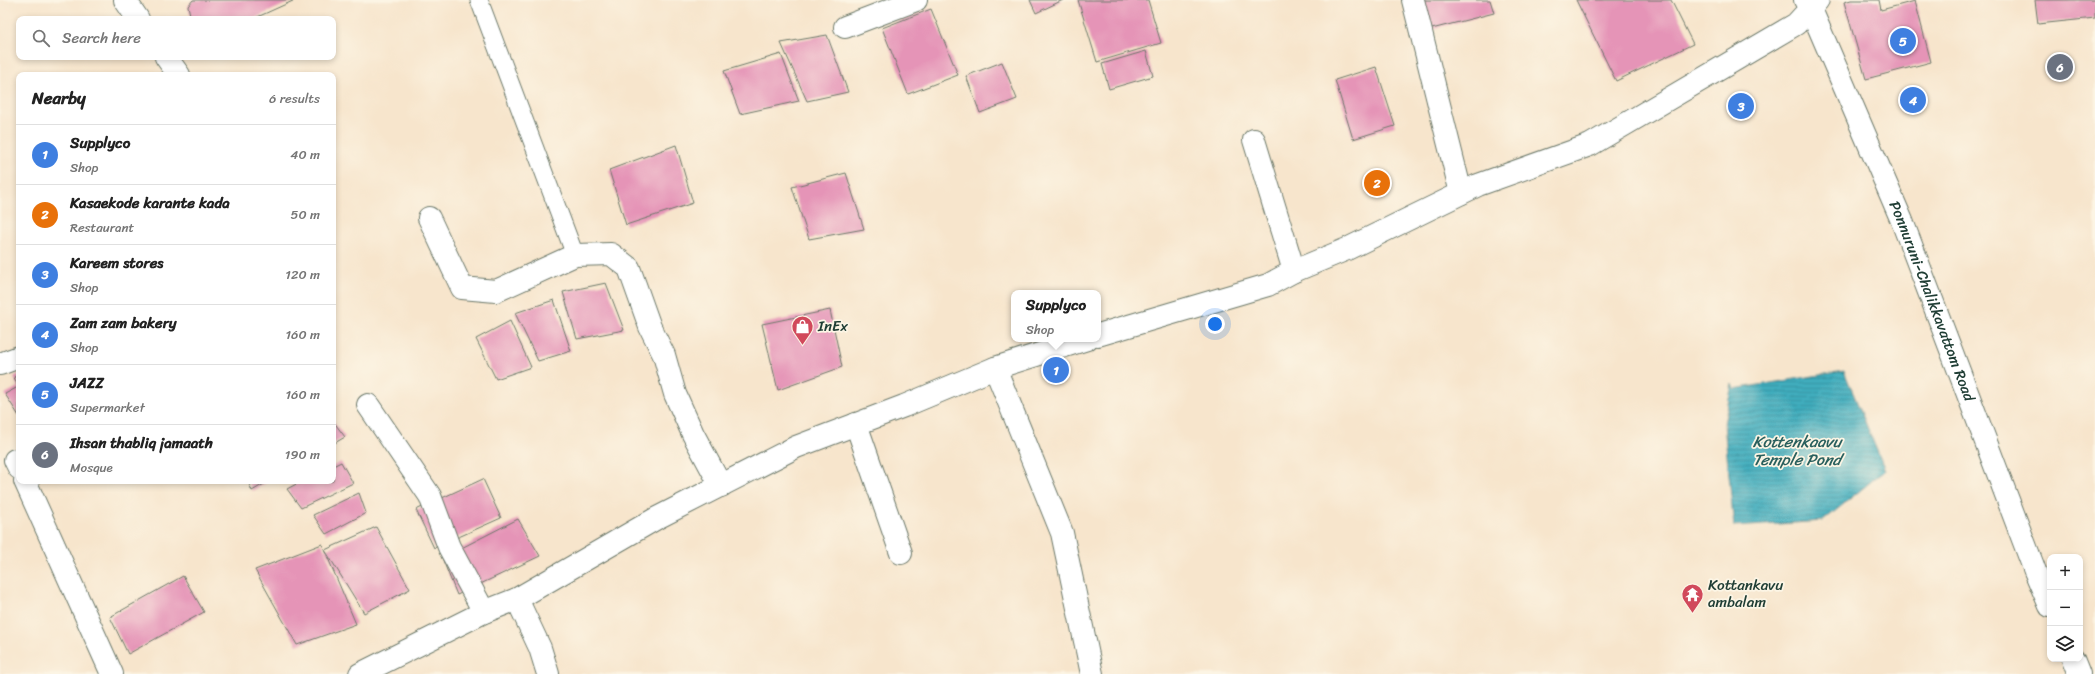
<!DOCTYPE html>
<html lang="en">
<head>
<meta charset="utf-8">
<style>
	:root { --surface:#fff; --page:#f6f6f6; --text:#222; --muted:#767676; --line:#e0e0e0; --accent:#ea580c }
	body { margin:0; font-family:Sriracha,sans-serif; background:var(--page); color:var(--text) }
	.controls { position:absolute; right:12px; bottom:12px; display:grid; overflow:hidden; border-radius:8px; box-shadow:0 2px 6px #0003 }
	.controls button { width:36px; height:36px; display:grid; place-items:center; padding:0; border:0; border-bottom:1px solid var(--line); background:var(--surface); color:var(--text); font:20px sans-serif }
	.you { position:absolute; left:1215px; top:324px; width:14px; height:14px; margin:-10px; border:3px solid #fff; border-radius:50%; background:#1a73e8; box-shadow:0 0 0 6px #1a73e833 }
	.badge { display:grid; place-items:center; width:26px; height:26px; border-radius:50%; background:var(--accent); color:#fff; font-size:13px; font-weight:700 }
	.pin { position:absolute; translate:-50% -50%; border:2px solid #fff; box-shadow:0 1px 4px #0006 }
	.popup { position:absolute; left:1011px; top:290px; width:90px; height:52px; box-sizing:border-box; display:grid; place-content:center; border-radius:8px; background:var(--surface); filter:drop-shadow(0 1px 3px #0005); font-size:13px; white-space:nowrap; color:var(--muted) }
	.popup b { font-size:15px; color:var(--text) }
	.popup::after { content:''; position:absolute; left:50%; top:100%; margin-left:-8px; border:8px solid transparent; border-top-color:var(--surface) }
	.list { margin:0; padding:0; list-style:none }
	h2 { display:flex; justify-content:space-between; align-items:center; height:52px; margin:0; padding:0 16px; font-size:17px }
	h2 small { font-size:13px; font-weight:400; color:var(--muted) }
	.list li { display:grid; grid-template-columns:26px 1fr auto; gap:12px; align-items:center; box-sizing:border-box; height:60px; padding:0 16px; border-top:1px solid var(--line) }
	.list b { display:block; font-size:15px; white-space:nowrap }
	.list p { margin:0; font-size:13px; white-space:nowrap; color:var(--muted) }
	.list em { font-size:13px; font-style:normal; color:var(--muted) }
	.icon { flex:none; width:22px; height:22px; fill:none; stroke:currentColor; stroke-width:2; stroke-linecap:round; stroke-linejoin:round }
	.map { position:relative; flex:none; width:2095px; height:674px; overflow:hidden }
	.search { position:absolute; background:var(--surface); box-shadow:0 2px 6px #0003; left:16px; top:16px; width:320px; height:44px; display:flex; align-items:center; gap:10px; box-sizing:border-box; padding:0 14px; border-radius:8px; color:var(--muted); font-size:15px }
	.panel { position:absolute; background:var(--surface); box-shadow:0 2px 6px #0003; left:16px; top:72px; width:320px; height:412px; border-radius:8px }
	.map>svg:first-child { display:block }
	.water { fill:url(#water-rules); stroke:#307579 }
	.building { fill:#e594b7 }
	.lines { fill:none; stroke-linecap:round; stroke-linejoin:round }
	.service-casing { stroke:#6b7869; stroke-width:19 }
	.minor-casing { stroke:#6b7869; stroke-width:24 }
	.tertiary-casing { stroke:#6b7869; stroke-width:24 }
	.service { stroke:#fff; stroke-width:17 }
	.minor { stroke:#fff; stroke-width:22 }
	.tertiary { stroke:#fff; stroke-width:22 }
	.labels { text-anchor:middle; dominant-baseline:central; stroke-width:3.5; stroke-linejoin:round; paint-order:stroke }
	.street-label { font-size:15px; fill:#1f3d34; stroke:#fcf5e5 }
	.poi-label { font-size:15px; fill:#1f3d34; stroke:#fcf5e5; text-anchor:start }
	.water-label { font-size:16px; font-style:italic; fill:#295f5d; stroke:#fcf5e5 }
</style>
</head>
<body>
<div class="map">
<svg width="2095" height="674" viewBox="0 0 2095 674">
	<defs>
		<pattern id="water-rules" width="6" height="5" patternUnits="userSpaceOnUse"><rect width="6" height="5" fill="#40adbe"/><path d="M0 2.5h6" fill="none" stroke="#358e9b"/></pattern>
	</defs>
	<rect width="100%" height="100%" fill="#fcf5e5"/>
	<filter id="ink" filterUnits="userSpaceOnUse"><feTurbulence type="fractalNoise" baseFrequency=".025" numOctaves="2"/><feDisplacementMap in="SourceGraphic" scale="8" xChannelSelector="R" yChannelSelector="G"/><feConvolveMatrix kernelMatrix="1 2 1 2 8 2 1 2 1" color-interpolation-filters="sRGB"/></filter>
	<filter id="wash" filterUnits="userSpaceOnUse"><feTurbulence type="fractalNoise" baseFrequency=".012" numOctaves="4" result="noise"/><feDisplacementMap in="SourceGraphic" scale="16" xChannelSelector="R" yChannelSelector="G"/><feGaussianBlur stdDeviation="0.9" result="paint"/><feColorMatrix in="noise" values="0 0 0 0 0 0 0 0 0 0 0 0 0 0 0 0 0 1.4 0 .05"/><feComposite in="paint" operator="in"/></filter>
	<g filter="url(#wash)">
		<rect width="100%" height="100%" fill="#f7e5cc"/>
		<!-- water -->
		<path class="water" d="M 1844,371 L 1885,470 L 1823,521 L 1734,527 L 1724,424 L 1732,384 L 1734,389 Z"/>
		<g id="blocks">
			<!-- building -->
			<g class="building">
				<path d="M 193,0 L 295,0 L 253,19 L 191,19 L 188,6 Z"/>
				<path d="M 1030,0 L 1063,0 L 1036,13 Z"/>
				<path d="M 1078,0 L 1148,0 L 1161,43 L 1097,62 Z"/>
				<path d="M 1416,0 L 1490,0 L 1494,13 L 1424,31 Z"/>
				<path d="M 1576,0 L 1671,0 L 1693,44 L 1616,81 Z"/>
				<path d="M 1851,0 L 1879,0 L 1881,10 L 1915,1 L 1931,62 L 1866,79 L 1844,2 Z"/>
				<path d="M 2035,0 L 2095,0 L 2095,18 L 2038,24 Z"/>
				<path d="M 931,9 L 958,75 L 908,94 L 882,28 Z"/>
				<path d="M 827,35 L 848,92 L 807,101 L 781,43 Z"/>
				<path d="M 1146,51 L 1153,76 L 1109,89 L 1102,64 Z"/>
				<path d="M 781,54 L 799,101 L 740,114 L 724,71 Z"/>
				<path d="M 1002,62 L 1017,99 L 980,113 L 966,76 Z"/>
				<path d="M 1376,67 L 1395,126 L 1353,139 L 1335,80 Z"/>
				<path d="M 676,145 L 693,203 L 626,225 L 609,170 Z"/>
				<path d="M 846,173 L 864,229 L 809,239 L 792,187 Z"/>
				<path d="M 606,283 L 624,330 L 577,339 L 563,292 Z"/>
				<path d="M 554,300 L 571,351 L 538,361 L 515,313 Z"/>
				<path d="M 830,310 L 842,367 L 778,390 L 762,324 Z"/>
				<path d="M 510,321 L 531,367 L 496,379 L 476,339 Z"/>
				<path d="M 19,374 L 19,416 L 5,394 L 18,387 L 14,377 Z"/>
				<path d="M 333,421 L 345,437 L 333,444 Z"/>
				<path d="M 341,462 L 353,483 L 301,508 L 287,489 L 302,481 L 333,481 L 333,466 Z"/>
				<path d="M 483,479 L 501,518 L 434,548 L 416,510 Z"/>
				<path d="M 248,481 L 269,481 L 252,491 Z"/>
				<path d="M 359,493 L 366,513 L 326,534 L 313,515 Z"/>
				<path d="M 518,519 L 540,556 L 457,595 L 442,558 Z"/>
				<path d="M 376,527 L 410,589 L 364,613 L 325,550 Z"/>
				<path d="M 322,544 L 356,624 L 297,645 L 255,570 Z"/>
				<path d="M 183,576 L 204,612 L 128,654 L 110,617 Z"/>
			</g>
		</g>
	</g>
	<g filter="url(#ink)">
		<use href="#blocks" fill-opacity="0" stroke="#6b7869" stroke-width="1"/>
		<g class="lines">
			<defs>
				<path id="service" d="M 479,0 L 575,255"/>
				<g id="minor">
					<path d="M 125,0 L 138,19"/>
					<path d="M 1413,0 L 1461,193"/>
					<path d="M 845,27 L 916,0"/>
					<path d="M 166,57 L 179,75"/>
					<path d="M 1254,140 L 1294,271"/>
					<path d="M 429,218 L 462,288 L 496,291 L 575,255 L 611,254 L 629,268 L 650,327 L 664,355 L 675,394 L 693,434 L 721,486"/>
					<path d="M 1098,335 L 1268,285 L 1294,271 L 1347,249 L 1478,185 L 1590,145 L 1796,24 L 1818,0"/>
					<path d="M 0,364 L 19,357"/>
					<path d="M 995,368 L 1062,533 L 1092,674"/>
					<path d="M 368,405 L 430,496 L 449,547 L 484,612"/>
					<path d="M 856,424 L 901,553"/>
					<path d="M 15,460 L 19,468"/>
					<path d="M 25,481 L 112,674"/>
					<path d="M 517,599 L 540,648 L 548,674"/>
					<path d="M 360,674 L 484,612 L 517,599 L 657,518 L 796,447 L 904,406 L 995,368 L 1087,339"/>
				</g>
				<g id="tertiary">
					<path id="s1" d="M 1805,0 L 1810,7 L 1902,221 L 2035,571 L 2050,606"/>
					<path d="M 2073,659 L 2079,674"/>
				</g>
			</defs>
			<!-- service casing -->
			<use href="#service" class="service-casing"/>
			<!-- minor casing -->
			<use href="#minor" class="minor-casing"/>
			<!-- tertiary casing -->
			<use href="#tertiary" class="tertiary-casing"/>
			<!-- service -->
			<use href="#service" class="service"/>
			<!-- minor -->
			<use href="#minor" class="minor"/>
			<!-- tertiary -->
			<use href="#tertiary" class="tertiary"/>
		</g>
	</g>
	<!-- icons -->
	<defs>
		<symbol id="shop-pin" viewBox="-11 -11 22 30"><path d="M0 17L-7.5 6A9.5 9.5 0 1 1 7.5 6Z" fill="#d1495b" stroke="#fcf5e5"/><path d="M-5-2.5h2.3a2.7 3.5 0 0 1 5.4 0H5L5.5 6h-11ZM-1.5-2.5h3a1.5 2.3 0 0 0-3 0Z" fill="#fff"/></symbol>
		<symbol id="temple-pin" viewBox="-11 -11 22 30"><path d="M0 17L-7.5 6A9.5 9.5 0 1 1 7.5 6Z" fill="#d1495b" stroke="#fcf5e5"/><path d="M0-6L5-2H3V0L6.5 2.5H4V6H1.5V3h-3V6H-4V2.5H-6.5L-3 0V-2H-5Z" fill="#fff"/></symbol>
	</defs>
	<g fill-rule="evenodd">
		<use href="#shop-pin" x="790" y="314" width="25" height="34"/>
		<use href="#temple-pin" x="1680" y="582" width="25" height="34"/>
	</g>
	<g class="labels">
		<!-- street labels -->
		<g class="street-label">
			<text stroke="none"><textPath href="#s1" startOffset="327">Ponnuruni-Chalikkavattom Road</textPath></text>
		</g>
		<!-- poi labels -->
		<g class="poi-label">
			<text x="818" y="326">InEx</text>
			<text x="1708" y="585">Kottankavu<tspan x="1708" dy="17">ambalam</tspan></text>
		</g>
		<!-- water labels -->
		<g class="water-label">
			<text x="1797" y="441">Kottenkaavu<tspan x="1797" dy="18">Temple Pond</tspan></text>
		</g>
	</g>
</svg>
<div class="controls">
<button>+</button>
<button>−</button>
<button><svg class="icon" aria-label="layers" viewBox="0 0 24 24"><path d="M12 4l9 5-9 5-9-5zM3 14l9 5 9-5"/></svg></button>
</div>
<div class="you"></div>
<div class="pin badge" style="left:1056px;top:370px;background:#3f7fe0">1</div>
<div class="popup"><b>Supplyco</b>Shop</div>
<div class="pin badge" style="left:1377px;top:183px;background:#e8710a">2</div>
<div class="pin badge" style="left:1741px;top:106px;background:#3f7fe0">3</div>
<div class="pin badge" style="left:1913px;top:100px;background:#3f7fe0">4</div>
<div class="pin badge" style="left:1903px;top:41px;background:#3f7fe0">5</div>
<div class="pin badge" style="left:2060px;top:67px;background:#6b7280">6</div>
<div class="search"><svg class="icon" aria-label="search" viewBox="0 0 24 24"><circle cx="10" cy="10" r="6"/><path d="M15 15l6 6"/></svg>Search here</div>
<section class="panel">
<h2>Nearby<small>6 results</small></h2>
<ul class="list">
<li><span class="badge" style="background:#3f7fe0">1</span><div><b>Supplyco</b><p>Shop</p></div><em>40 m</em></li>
<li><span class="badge" style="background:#e8710a">2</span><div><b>Kasaekode karante kada</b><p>Restaurant</p></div><em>50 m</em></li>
<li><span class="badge" style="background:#3f7fe0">3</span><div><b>Kareem stores</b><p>Shop</p></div><em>120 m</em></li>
<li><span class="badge" style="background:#3f7fe0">4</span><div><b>Zam zam bakery</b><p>Shop</p></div><em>160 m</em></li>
<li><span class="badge" style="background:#3f7fe0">5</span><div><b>JAZZ</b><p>Supermarket</p></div><em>160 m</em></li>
<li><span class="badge" style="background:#6b7280">6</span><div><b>Ihsan thabliq jamaath</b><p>Mosque</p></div><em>190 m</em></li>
</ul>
</section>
</div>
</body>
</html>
